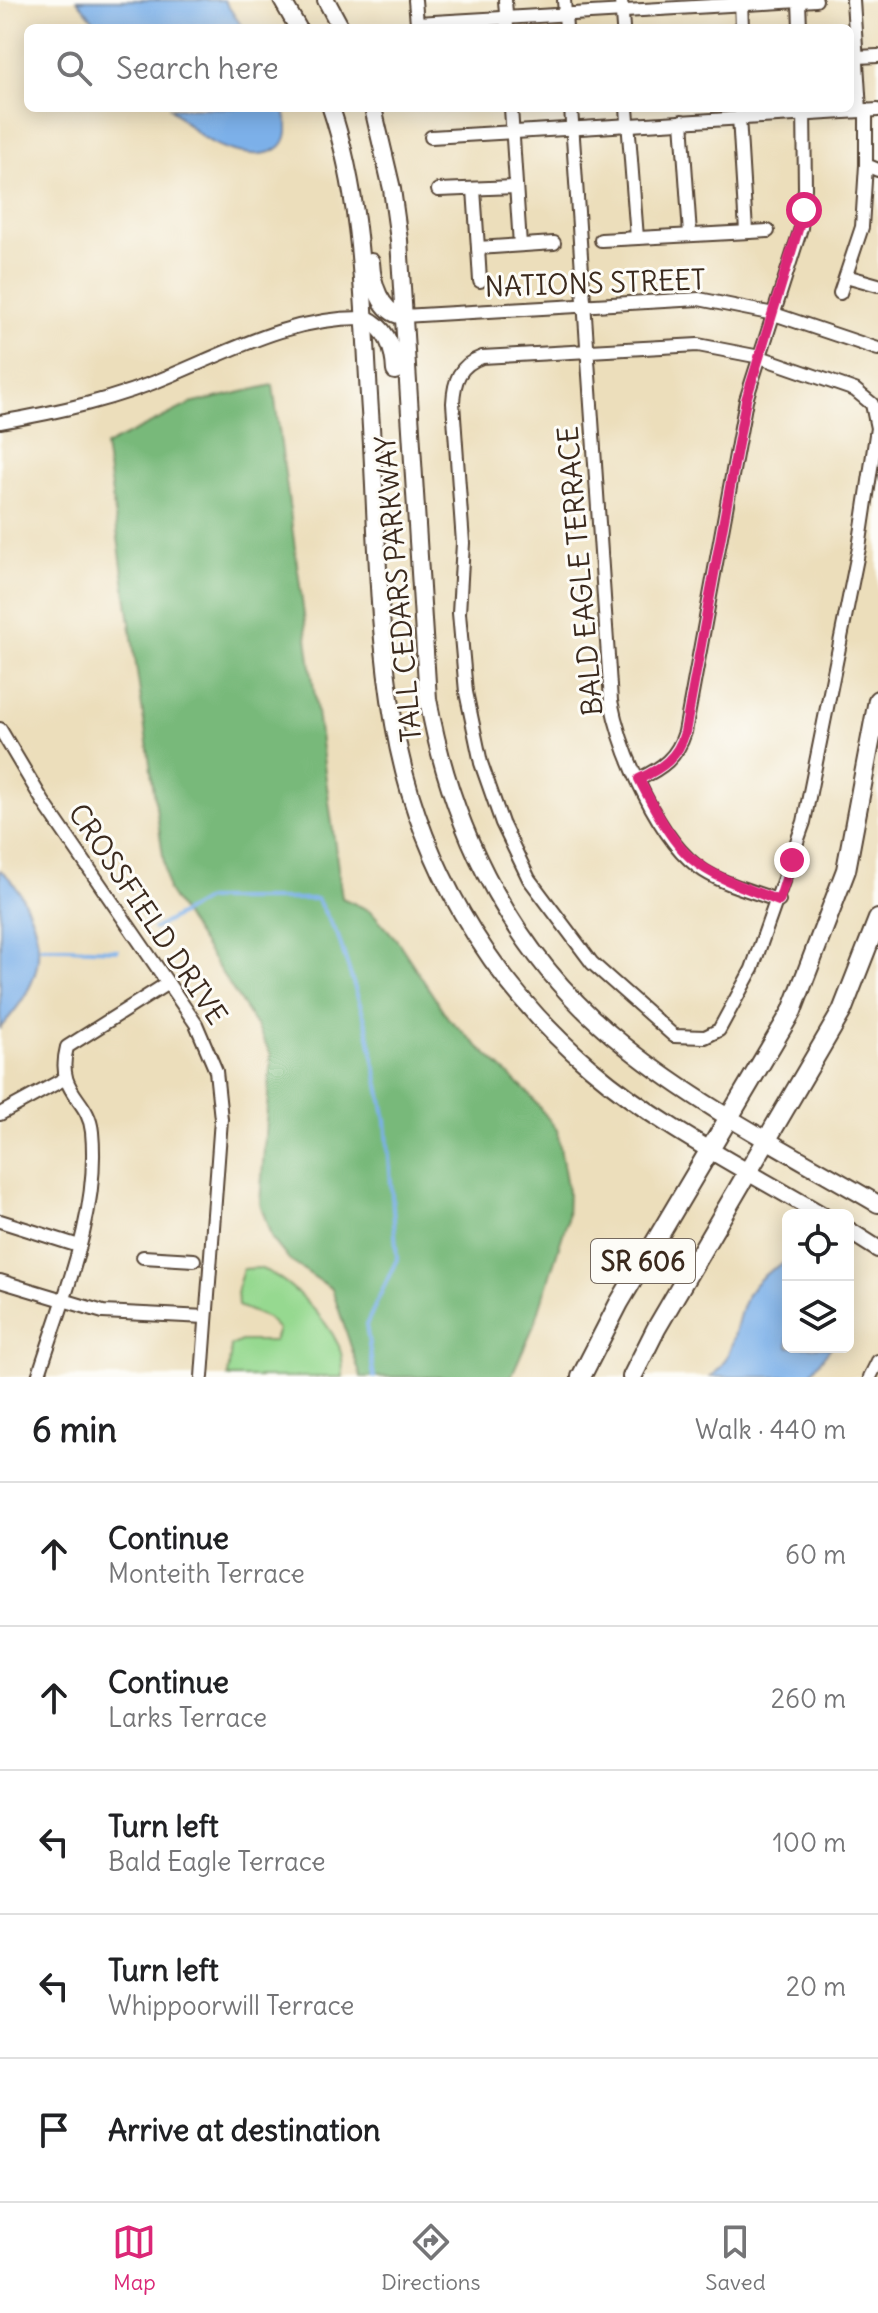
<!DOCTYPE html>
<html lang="en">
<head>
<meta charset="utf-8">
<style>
	:root { --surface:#fff; --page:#f6f6f6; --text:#202124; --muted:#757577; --line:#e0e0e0; --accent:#db2777 }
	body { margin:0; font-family:Delius,sans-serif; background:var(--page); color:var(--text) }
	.controls { position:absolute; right:24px; bottom:24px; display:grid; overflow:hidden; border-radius:12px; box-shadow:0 4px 20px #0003 }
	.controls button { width:72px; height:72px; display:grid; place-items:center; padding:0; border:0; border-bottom:2px solid var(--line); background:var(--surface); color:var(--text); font:40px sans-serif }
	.stop { position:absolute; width:24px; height:24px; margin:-18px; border:6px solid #db2777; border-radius:50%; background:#fff }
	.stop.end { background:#db2777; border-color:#fff; box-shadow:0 2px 8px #0008 }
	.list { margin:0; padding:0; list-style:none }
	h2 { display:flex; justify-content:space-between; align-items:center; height:104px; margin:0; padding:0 32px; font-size:34px }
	h2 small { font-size:26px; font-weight:400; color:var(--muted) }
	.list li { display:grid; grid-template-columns:52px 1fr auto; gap:24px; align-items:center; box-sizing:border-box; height:144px; padding:0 32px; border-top:2px solid var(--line) }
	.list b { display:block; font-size:30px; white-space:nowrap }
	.list p { margin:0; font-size:26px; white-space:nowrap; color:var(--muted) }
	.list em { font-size:26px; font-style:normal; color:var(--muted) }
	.icon { flex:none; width:44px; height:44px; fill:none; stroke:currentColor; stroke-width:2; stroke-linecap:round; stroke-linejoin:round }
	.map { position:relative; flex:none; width:878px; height:1377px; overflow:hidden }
	.search { position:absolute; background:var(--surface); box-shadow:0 4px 20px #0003; left:24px; right:24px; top:24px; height:88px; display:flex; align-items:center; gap:20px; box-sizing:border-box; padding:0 28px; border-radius:12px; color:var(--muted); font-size:30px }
	.sheet { height:824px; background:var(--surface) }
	nav { display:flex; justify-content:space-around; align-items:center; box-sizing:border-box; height:112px; border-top:2px solid var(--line); background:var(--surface); font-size:22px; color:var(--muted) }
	nav a { display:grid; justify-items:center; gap:4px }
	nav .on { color:var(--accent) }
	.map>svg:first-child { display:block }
	.green { fill:#96d990; stroke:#688257; stroke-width:2 }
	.forest { fill:#78b97a; stroke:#5a724c; stroke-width:2 }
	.water { fill:#7cb0e9; stroke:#5c6d84; stroke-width:2 }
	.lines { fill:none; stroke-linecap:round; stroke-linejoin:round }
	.stream { stroke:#7cb0e9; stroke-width:4 }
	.minor-casing { stroke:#564536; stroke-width:16 }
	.secondary-casing { stroke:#564536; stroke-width:20 }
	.primary-casing { stroke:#564536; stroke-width:22 }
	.minor { stroke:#fff; stroke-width:12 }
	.secondary { stroke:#fff; stroke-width:16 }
	.primary { stroke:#fff; stroke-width:18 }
	.route { stroke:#db2777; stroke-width:10 }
	.labels { text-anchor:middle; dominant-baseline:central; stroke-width:6; stroke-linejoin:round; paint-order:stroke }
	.shield { fill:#fdfcf7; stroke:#75695f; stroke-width:2 }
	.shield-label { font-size:26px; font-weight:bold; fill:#3b2a1e }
	.street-label { font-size:28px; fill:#3b2a1e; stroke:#fdfcf7 }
</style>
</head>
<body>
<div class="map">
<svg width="878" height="1377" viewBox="0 0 878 1377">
	<rect width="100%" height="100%" fill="#fdfcf7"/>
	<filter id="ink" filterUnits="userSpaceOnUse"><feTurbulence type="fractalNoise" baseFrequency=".0125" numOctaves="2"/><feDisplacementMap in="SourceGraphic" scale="16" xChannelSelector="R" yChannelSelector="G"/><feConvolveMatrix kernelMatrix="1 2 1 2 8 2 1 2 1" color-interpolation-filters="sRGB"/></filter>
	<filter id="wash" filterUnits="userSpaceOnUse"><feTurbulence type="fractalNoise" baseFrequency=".006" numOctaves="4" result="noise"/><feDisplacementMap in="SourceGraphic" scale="32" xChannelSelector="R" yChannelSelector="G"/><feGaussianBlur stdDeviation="1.8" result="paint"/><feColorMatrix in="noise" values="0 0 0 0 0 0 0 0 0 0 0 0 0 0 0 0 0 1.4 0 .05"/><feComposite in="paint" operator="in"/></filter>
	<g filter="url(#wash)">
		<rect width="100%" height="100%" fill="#ecdebb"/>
		<!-- green -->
		<path class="green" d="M 258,1268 C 287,1276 326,1318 339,1346 C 343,1355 343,1367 343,1377 L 228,1377 L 231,1346 L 241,1341 L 274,1341 L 278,1329 L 267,1318 L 238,1306 L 237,1289 L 243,1269 Z"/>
		<!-- forest -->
		<path class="forest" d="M 273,385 L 342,898 L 371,911 L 397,940 L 448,1018 L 528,1093 L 557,1130 L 568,1192 L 567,1221 L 535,1323 L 511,1377 L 361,1377 L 332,1289 L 289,1260 L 272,1239 L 260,1203 L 271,1055 L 257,1027 L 168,891 L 105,446 L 190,404 Z"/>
		<!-- water -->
		<g class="water">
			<path d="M 77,0 L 224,0 L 243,28 L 100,28 Z"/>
			<path d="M 170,108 L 283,108 C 301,159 256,161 219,146 C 200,138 185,122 170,108 Z"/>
			<path d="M 0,870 C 12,878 20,892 26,905 C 51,955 36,989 0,1028 Z"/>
			<path d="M 784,1263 L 788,1264 L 788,1347 L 831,1347 L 808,1377 L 711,1377 C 750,1344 721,1293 784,1263 Z"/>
		</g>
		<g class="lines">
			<!-- stream -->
			<g class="stream">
				<path d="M 154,929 L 207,899 L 317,899 L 338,936 L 367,1026 L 386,1120 L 397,1259 L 366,1325 L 374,1377"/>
				<path d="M 41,947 L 117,950"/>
			</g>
		</g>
	</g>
	<g filter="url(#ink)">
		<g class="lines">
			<defs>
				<g id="minor">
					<path d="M 415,0 L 417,23 L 816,0"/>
					<path d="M 505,0 L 507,28"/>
					<path d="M 564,0 L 566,28"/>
					<path d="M 621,0 L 623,28"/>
					<path d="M 741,0 L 742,28"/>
					<path d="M 853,0 L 860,110"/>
					<path d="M 799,1 L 800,28"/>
					<path d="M 857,57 L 878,56"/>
					<path d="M 511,108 L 520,245"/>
					<path d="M 571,108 L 611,701 C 621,752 659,843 704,871 C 726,885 755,892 779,901"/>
					<path d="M 627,108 L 637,238"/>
					<path d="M 866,110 L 866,165 L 878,170"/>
					<path d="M 739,117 L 746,231"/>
					<path d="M 682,121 L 690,234"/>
					<path d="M 431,137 L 878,110"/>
					<path d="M 474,189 L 478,248"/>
					<path d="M 438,190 L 515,187"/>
					<path d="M 601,240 L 768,231"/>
					<path d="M 846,276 L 878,285"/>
					<path d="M 480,281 L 478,248 L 554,243"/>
					<path d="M 840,293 L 862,227 L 866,165"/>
					<path d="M 403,316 L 699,299 L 774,314 L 878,349"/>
					<path d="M 698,345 L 760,357 L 855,390 L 872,404 L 877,428 L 859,548 L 804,822 L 752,969 L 719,1030 L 705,1037 L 674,1036 L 592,963 L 529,879 L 502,823 L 481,763 L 466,692 L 459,613 L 463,543 L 453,403 C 454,381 459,365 482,357 Z"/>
					<path d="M 0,422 C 58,412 117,399 172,375 C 236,348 293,317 365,318"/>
					<path d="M 0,729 L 44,803 L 196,1024 L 216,1071 L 221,1119 L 202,1377"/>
					<path d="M 639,779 C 662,768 677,758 685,732 L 746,400 L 801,228 L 805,188 L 804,108"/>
					<path d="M 0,1114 L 64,1079"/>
					<path d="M 0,1221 L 79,1246"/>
					<path d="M 143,1257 L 194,1260"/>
					<path d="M 0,1281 L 103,1312 L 206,1317"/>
					<path d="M 38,1377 C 62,1300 100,1215 92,1132 C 89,1097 55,1094 67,1047 L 168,983"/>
					<path d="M 870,1377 L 878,1361"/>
				</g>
				<g id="secondary">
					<path d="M 282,0 L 298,28"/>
					<path d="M 326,0 L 341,28"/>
					<path d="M 331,108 C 364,206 363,309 370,411 C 377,515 376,622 394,724 C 416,857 488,981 591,1068 C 660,1127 745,1169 822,1215"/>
					<path d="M 373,108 L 392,189 L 399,240 L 428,699 C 452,834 516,960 625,1046 C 702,1108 793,1154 878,1204"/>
					<path d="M 371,262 C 372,282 380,313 403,316"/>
					<path d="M 365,318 C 387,328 394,348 395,371"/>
					<path d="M 848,1230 L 878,1249"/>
				</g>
				<g id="primary">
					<path d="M 581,1377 L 619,1303 L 792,1011 L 846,870 L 878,700"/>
					<path d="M 632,1377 L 656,1329 L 842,1011 L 878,919"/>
				</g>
			</defs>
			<!-- minor casing -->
			<use href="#minor" class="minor-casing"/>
			<!-- secondary casing -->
			<use href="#secondary" class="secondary-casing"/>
			<!-- primary casing -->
			<use href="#primary" class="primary-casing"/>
			<!-- minor -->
			<use href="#minor" class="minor"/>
			<!-- secondary -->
			<use href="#secondary" class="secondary"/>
			<!-- primary -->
			<use href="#primary" class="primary"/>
		</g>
	</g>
	<g class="lines" filter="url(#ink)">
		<!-- route -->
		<path class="route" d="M 792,860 L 779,901 C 690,867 683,864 639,779 C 662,768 678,758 685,732 L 746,400 L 804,210"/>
	</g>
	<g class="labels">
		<!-- shield labels -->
		<rect class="shield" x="591" y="1239" width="104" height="44" rx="6"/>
		<g class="shield-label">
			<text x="643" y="1261">SR 606</text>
		</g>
		<!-- street labels -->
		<g class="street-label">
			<text transform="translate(595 283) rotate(-2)">NATIONS STREET</text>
			<text transform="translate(580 571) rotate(-95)">BALD EAGLE TERRACE</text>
			<text transform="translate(398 589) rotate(-95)">TALL CEDARS PARKWAY</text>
			<text transform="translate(148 914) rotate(56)">CROSSFIELD DRIVE</text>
		</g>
	</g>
</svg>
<div class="controls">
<button><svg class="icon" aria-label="locate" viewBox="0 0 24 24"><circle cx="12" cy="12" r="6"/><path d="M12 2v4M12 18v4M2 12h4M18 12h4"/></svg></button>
<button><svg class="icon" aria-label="layers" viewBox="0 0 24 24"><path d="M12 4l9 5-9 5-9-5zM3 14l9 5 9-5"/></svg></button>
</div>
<div class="stop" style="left:804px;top:210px"></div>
<div class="stop end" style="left:792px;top:860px"></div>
<div class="search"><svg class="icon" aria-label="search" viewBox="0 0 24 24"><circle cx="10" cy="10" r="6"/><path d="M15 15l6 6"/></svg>Search here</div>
</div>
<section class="sheet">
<h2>6 min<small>Walk · 440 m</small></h2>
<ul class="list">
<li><svg class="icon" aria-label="ahead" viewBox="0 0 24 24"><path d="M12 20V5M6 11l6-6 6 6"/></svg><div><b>Continue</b><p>Monteith Terrace</p></div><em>60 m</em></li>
<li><svg class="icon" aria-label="ahead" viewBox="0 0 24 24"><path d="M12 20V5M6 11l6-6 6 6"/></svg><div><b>Continue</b><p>Larks Terrace</p></div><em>260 m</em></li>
<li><svg class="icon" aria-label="left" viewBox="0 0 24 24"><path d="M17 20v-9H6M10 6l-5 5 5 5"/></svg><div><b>Turn left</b><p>Bald Eagle Terrace</p></div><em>100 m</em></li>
<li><svg class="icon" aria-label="left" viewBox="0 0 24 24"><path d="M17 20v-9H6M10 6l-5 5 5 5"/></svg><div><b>Turn left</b><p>Whippoorwill Terrace</p></div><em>20 m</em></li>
<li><svg class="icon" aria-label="arrive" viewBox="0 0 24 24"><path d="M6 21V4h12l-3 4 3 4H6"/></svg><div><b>Arrive at destination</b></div></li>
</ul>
</section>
<nav>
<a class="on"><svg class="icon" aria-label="map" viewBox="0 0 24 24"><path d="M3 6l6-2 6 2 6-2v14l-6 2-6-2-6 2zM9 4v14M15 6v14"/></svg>Map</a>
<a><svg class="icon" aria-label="directions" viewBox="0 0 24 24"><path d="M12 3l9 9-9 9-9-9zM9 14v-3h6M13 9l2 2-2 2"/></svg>Directions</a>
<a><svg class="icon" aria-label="saved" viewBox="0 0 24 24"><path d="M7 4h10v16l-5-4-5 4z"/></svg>Saved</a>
</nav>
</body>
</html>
